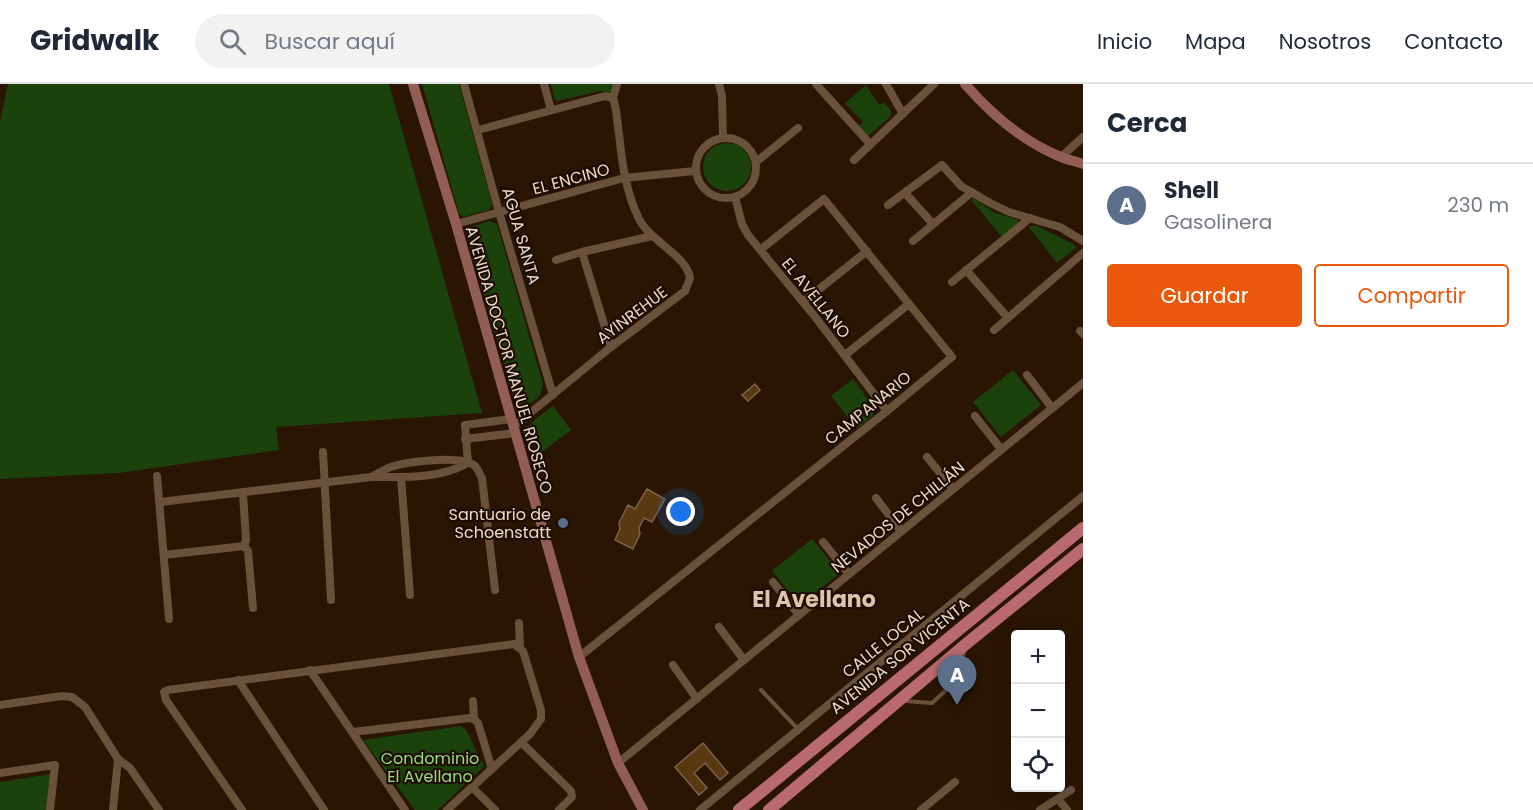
<!DOCTYPE html>
<html lang="es">
<head>
<meta charset="utf-8">
<style>
	:root { --surface:#fff; --page:#f2f2f3; --text:#1f2937; --muted:#747a83; --line:#e0e1e3; --accent:#ea580c }
	body { margin:0; font-family:Poppins,sans-serif; background:var(--page); color:var(--text) }
	.controls { position:absolute; right:18px; bottom:18px; display:grid; overflow:hidden; border-radius:6px; box-shadow:0 3px 15px #0003 }
	.controls button { width:54px; height:54px; display:grid; place-items:center; padding:0; border:0; border-bottom:2px solid var(--line); background:var(--surface); color:var(--text); font:30px sans-serif }
	.you { position:absolute; left:681px; top:428px; width:21px; height:21px; margin:-15px; border:4px solid #fff; border-radius:50%; background:#1a73e8; box-shadow:0 0 0 9px #1a73e833 }
	.badge { display:grid; place-items:center; width:39px; height:39px; border-radius:50%; background:var(--accent); color:#fff; font-size:20px; font-weight:700 }
	.pin { position:absolute; translate:-50% -50px; filter:drop-shadow(0 2px 3px #0008) }
	.pin::after { content:''; position:absolute; top:32px; width:21px; height:18px; background:inherit; clip-path:polygon(0 0,100% 0,50% 100%) }
	.list { margin:0; padding:0; list-style:none }
	h2 { display:flex; justify-content:space-between; align-items:center; height:78px; margin:0; padding:0 24px; font-size:26px }
	h2 small { font-size:20px; font-weight:400; color:var(--muted) }
	.list li { display:grid; grid-template-columns:39px 1fr auto; gap:18px; align-items:center; box-sizing:border-box; height:84px; padding:0 24px; border-top:2px solid var(--line) }
	.list b { display:block; font-size:22px; white-space:nowrap }
	.list p { margin:0; font-size:20px; white-space:nowrap; color:var(--muted) }
	.list em { font-size:20px; font-style:normal; color:var(--muted) }
	.actions { display:flex; gap:12px; padding:18px 24px }
	.actions a { flex:1; padding:14px 0; border:2px solid var(--accent); border-radius:6px; text-align:center; font-size:21px; color:var(--accent) }
	.actions .main { background:var(--accent); color:#fff }
	.icon { flex:none; width:33px; height:33px; fill:none; stroke:currentColor; stroke-width:2; stroke-linecap:round; stroke-linejoin:round }
	.map { position:relative; flex:none; width:1083px; height:726px; overflow:hidden }
	header { display:flex; align-items:center; gap:36px; box-sizing:border-box; height:84px; padding:0 30px; background:var(--surface); border-bottom:2px solid var(--line) }
	header strong { font-size:28px }
	nav { display:flex; gap:33px; margin-inline-start:auto; font-size:21px }
	.search { width:420px; height:54px; background:var(--page); display:flex; align-items:center; gap:15px; box-sizing:border-box; padding:0 21px; border-radius:33px; color:var(--muted); font-size:22px }
	main { display:flex }
	aside { flex:1; background:var(--surface) }
	.map>svg:first-child { display:block }
	.green { fill:#1c420c }
	.building { fill:#5a3811; stroke:#7a624b; stroke-width:1.5 }
	.lines { fill:none; stroke-linecap:round; stroke-linejoin:round }
	.lane { stroke:#69513b; stroke-width:4 }
	.street { stroke:#69513b; stroke-width:8 }
	.secondary { stroke:#915d55; stroke-width:10 }
	.primary { stroke:#b96a70; stroke-width:12 }
	.service-dot { fill:#5c6f8a; stroke:#1f0c00; stroke-width:2 }
	.labels { text-anchor:middle; dominant-baseline:central; stroke-width:4.5; stroke-linejoin:round; paint-order:stroke }
	.street-label { font-size:16px; fill:#e8dacd; stroke:#1f0c00 }
	.poi-label { font-size:16px; fill:#e8dacd; stroke:#1f0c00; text-anchor:end }
	.park-label { font-size:16px; fill:#94dd7b; stroke:#1f0c00 }
	.district-label { font-size:22px; font-weight:bold; fill:#dfc4aa; stroke:#1f0c00 }
</style>
</head>
<body>
<header>
<strong>Gridwalk</strong>
<div class="search"><svg class="icon" aria-label="search" viewBox="0 0 24 24"><circle cx="10" cy="10" r="6"/><path d="M15 15l6 6"/></svg>Buscar aquí</div>
<nav><a>Inicio</a><a>Mapa</a><a>Nosotros</a><a>Contacto</a></nav>
</header>
<main>
<div class="map">
<svg width="1083" height="726" viewBox="0 0 1083 726">
	<rect width="100%" height="100%" fill="#291501"/>
	<!-- green -->
	<g class="green">
		<path d="M 8,0 L 389,0 L 482,329 L 276,343 L 279,366 L 119,389 L 0,395 L 0,38 Z"/>
		<path d="M 422,0 L 459,0 L 492,120 L 492,122 L 488,126 L 464,133 L 459,130 Z"/>
		<path d="M 551,0 L 614,0 L 612,9 L 600,7 L 557,17 L 554,14 Z"/>
		<path d="M 866,1 L 879,21 L 884,18 L 891,27 L 891,32 L 867,53 L 857,43 L 863,38 L 845,19 Z"/>
		<circle cx="727" cy="83" r="24"/>
		<path d="M 973,114 L 993,128 L 1018,136 L 1018,140 L 1002,153 L 971,116 Z"/>
		<path d="M 489,137 L 497,140 L 543,300 L 540,311 L 523,327 L 516,323 L 467,153 L 471,143 Z"/>
		<path d="M 1031,142 L 1037,142 L 1075,161 L 1076,164 L 1057,179 L 1029,143 Z"/>
		<path d="M 1013,286 L 1041,321 L 1001,353 L 973,318 Z"/>
		<path d="M 853,295 L 875,325 L 873,331 L 857,345 L 831,312 Z"/>
		<path d="M 553,322 L 571,346 L 539,370 C 525,339 526,342 553,322 Z"/>
		<path d="M 812,455 L 840,489 L 800,521 L 772,487 Z"/>
		<path d="M 461,642 L 467,647 L 484,682 L 438,726 L 415,726 L 363,656 Z"/>
		<path d="M 51,690 L 47,726 L 0,726 L 0,698 Z"/>
	</g>
	<!-- building -->
	<g class="building">
		<path d="M 755,300 L 760,306 L 748,317 L 742,311 Z"/>
		<path d="M 647,405 L 665,415 L 652,438 L 644,434 L 639,444 L 640,450 L 633,465 L 615,456 L 620,445 L 619,439 L 628,421 L 635,425 Z"/>
		<path d="M 703,659 L 728,689 L 720,696 L 705,679 L 694,689 L 707,704 L 699,711 L 675,683 Z"/>
	</g>
	<g class="lines">
		<!-- lane -->
		<g class="lane">
			<path d="M 761,606 L 798,645"/>
			<path d="M 904,617 L 932,619 L 958,595 L 964,568"/>
		</g>
		<!-- street -->
		<g class="street">
			<path d="M 464,0 L 499,128 L 553,311"/>
			<path d="M 544,0 L 551,26"/>
			<path d="M 719,0 L 722,12 L 723,53"/>
			<path d="M 816,0 L 870,60"/>
			<path d="M 886,0 L 903,30"/>
			<path d="M 613,14 L 617,0"/>
			<path d="M 478,46 L 605,12 L 613,14 C 617,25 617,38 619,50 C 622,80 626,108 639,135 C 650,157 687,172 690,194 L 685,207 L 611,263 L 513,343"/>
			<circle cx="726" cy="84" r="30"/>
			<path d="M 1061,73 L 1083,53"/>
			<path d="M 854,76 L 934,0"/>
			<path d="M 756,78 L 798,44"/>
			<path d="M 905,109 L 933,140"/>
			<path d="M 735,113 L 742,140 L 748,151 L 816,234 L 887,327"/>
			<path d="M 888,121 L 942,81 L 961,102 L 990,119 L 1009,128 L 1060,143 L 1083,157"/>
			<path d="M 456,140 L 624,94 L 695,87"/>
			<path d="M 913,157 L 972,108"/>
			<path d="M 556,176 L 582,168"/>
			<path d="M 966,186 L 1008,234"/>
			<path d="M 952,198 L 1030,134"/>
			<path d="M 803,218 L 867,167"/>
			<path d="M 994,246 L 1083,169"/>
			<path d="M 1080,247 L 1083,250"/>
			<path d="M 611,263 L 582,168 L 652,152"/>
			<path d="M 845,271 L 909,220"/>
			<path d="M 1027,291 L 1052,324"/>
			<path d="M 975,332 L 1001,365"/>
			<path d="M 465,355 L 515,349"/>
			<path d="M 323,368 L 331,516"/>
			<path d="M 927,373 L 953,405"/>
			<path d="M 468,379 C 440,395 404,393 371,393 C 377,390 382,387 388,384 C 404,378 462,370 475,382 C 478,385 480,391 482,394 L 495,506"/>
			<path d="M 468,379 L 465,341 L 511,335"/>
			<path d="M 157,392 L 169,535"/>
			<path d="M 401,393 L 410,511"/>
			<path d="M 243,409 L 246,456 L 244,462"/>
			<path d="M 876,414 L 901,447"/>
			<path d="M 160,418 L 371,393"/>
			<path d="M 823,458 L 849,490"/>
			<path d="M 164,471 L 244,462 L 248,467 L 253,524"/>
			<path d="M 773,498 L 799,531"/>
			<path d="M 519,539 L 520,562"/>
			<path d="M 719,543 L 744,576"/>
			<path d="M 579,573 L 887,327 L 952,273 L 824,115 L 760,166"/>
			<path d="M 673,581 L 697,615"/>
			<path d="M 310,586 L 405,726"/>
			<path d="M 238,596 L 324,726"/>
			<path d="M 473,617 L 474,635"/>
			<path d="M 0,621 L 62,612 L 72,613 L 85,623 L 118,675 L 113,726"/>
			<path d="M 353,648 L 469,634 L 474,635 L 478,639 L 492,685"/>
			<path d="M 521,658 L 571,707 L 572,713 L 559,726"/>
			<path d="M 118,675 L 130,684 L 159,726"/>
			<path d="M 618,679 L 1083,299"/>
			<path d="M 0,689 L 55,681 L 50,726"/>
			<path d="M 472,703 L 495,726"/>
			<path d="M 1058,715 L 1067,726"/>
			<path d="M 242,726 L 166,616 L 164,608 L 168,606 L 514,560 L 523,567 L 541,626 L 541,635 L 530,650 L 447,726"/>
			<path d="M 700,726 L 1083,412"/>
			<path d="M 921,726 L 955,698"/>
			<path d="M 1040,726 L 1071,706"/>
		</g>
		<!-- secondary -->
		<g class="secondary">
			<path d="M 413,0 L 456,140 L 579,573 L 618,679 L 643,726"/>
			<path d="M 965,0 C 991,30 1024,58 1061,73 C 1068,76 1076,77 1083,80"/>
		</g>
		<!-- primary -->
		<g class="primary">
			<path d="M 739,726 L 1083,444"/>
			<path d="M 769,726 L 966,560 L 1083,465"/>
		</g>
	</g>
	<!-- markers -->
	<circle class="service-dot" cx="563" cy="439" r="6"/>
	<g class="labels">
		<!-- street labels -->
		<g class="street-label">
			<text transform="translate(571 95) rotate(-15)">EL ENCINO</text>
			<text transform="translate(521 152) rotate(74)">AGUA SANTA</text>
			<text transform="translate(816 214) rotate(51)">EL AVELLANO</text>
			<text transform="translate(632 231) rotate(-37)">AYINREHUE</text>
			<text transform="translate(509 276) rotate(74)">AVENIDA DOCTOR MANUEL RIOSECO</text>
			<text transform="translate(868 324) rotate(-39)">CAMPANARIO</text>
			<text transform="translate(898 433) rotate(-39)">NEVADOS DE CHILLÁN</text>
			<text transform="translate(883 559) rotate(-39)">CALLE LOCAL</text>
			<text transform="translate(900 572) rotate(-39)">AVENIDA SOR VICENTA</text>
		</g>
		<!-- poi labels -->
		<g class="poi-label">
			<text x="551" y="430">Santuario de<tspan x="551" dy="18">Schoenstatt</tspan></text>
		</g>
		<!-- park labels -->
		<g class="park-label">
			<text x="430" y="674">Condominio<tspan x="430" dy="18">El Avellano</tspan></text>
		</g>
		<!-- district labels -->
		<g class="district-label">
			<text x="814" y="515">El Avellano</text>
		</g>
	</g>
</svg>
<div class="controls">
<button>+</button>
<button>−</button>
<button><svg class="icon" aria-label="locate" viewBox="0 0 24 24"><circle cx="12" cy="12" r="6"/><path d="M12 2v4M12 18v4M2 12h4M18 12h4"/></svg></button>
</div>
<div class="you"></div>
<div class="pin badge" style="left:957px;top:621px;background:#5c6f8a">A</div>
</div>
<aside>
<h2>Cerca<small></small></h2>
<ul class="list">
<li><span class="badge" style="background:#5c6f8a">A</span><div><b>Shell</b><p>Gasolinera</p></div><em>230 m</em></li>
</ul>
<div class="actions"><a class="main">Guardar</a><a>Compartir</a></div>
</aside>
</main>
</body>
</html>
